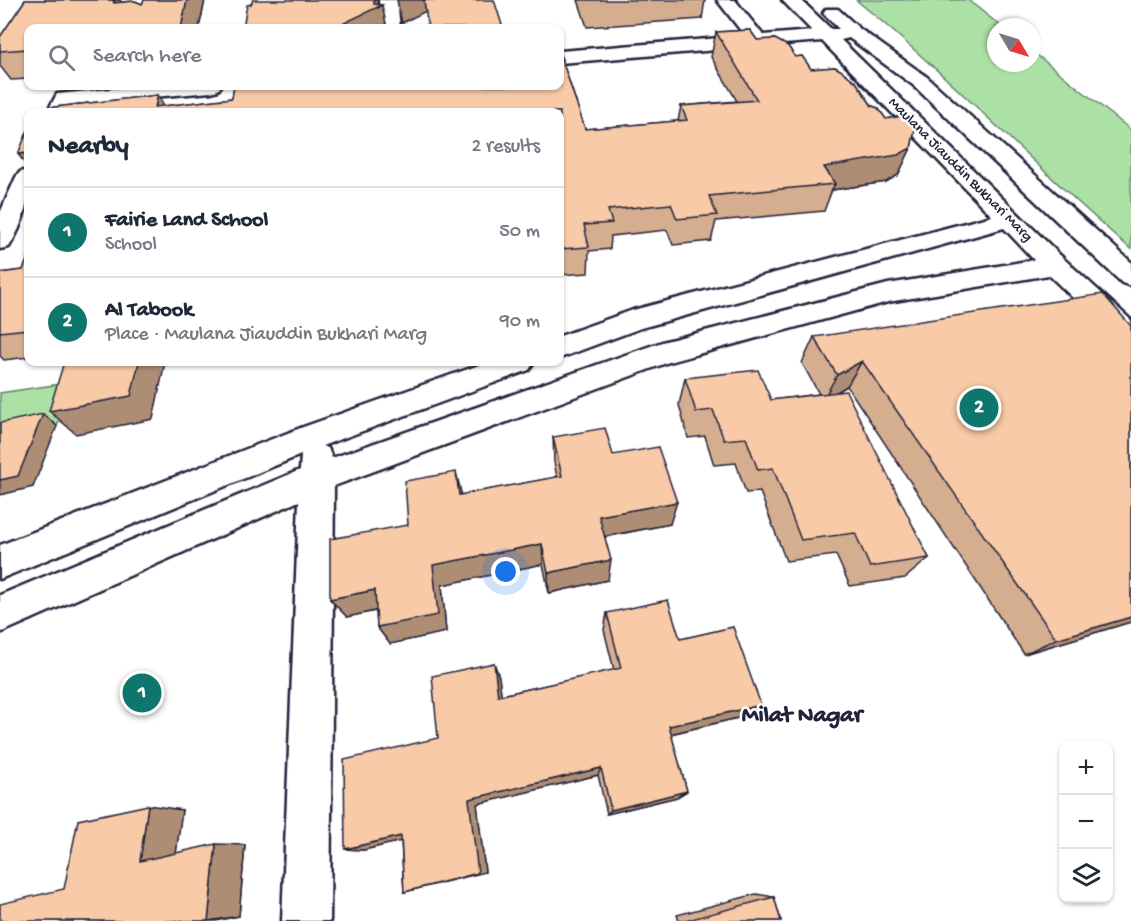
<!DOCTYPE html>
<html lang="en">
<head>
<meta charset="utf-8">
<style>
	:root { --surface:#fff; --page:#f2f2f3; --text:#1f2937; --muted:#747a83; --line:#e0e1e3; --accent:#0f766e }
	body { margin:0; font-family:"Gochi Hand",sans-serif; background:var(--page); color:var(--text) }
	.controls { position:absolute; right:18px; bottom:18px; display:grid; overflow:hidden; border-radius:12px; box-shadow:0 2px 4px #0004 }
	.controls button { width:54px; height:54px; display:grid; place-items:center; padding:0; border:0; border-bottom:2px solid var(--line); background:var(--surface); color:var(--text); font:30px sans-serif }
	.compass { position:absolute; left:987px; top:18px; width:54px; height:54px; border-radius:50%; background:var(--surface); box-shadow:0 2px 4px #0004; rotate:128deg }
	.you { position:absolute; left:506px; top:572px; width:21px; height:21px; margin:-15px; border:4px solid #fff; border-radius:50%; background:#1a73e8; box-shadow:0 0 0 9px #1a73e833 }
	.badge { display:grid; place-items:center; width:39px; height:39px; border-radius:50%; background:var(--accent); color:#fff; font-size:20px; font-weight:700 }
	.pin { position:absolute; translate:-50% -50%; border:3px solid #fff; box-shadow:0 2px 6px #0006 }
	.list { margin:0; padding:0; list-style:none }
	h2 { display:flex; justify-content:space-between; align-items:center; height:78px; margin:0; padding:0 24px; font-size:26px }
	h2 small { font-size:20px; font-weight:400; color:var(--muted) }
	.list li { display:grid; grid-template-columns:39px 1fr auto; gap:18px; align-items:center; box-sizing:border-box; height:90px; padding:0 24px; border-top:2px solid var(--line) }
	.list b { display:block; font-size:22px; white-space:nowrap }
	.list p { margin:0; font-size:20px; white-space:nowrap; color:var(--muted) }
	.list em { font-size:20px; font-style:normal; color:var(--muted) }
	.icon { flex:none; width:33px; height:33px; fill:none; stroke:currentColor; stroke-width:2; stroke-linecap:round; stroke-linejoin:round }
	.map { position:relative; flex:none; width:1131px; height:921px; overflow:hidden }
	.search { position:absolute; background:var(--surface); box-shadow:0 2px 4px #0004; left:24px; top:24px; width:540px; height:66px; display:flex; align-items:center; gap:15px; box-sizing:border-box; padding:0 21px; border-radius:12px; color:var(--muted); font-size:22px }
	.panel { position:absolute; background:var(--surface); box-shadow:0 2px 4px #0004; left:24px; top:108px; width:540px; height:258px; border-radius:12px }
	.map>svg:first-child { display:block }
	.green { fill:#abe1a4; stroke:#668270; stroke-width:1.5 }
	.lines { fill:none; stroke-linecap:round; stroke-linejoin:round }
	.minor-casing { stroke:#22223b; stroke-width:5 }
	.minor { fill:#fff; fill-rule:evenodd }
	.wall { fill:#d5ae90; stroke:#22223b; stroke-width:1.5 }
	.shaded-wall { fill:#ae8d75; stroke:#22223b; stroke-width:1.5 }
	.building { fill:#f8caa7; stroke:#22223b; stroke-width:1.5 }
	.labels { text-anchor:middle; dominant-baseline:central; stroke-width:5; stroke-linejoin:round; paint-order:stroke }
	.far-street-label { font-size:15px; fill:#22223b; stroke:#fff }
	.near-neighbourhood-label { font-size:24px; font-weight:bold; fill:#22223b; stroke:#fff }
</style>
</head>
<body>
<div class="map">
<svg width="1131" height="921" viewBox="0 0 1131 921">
	<rect width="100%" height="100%" fill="#fff"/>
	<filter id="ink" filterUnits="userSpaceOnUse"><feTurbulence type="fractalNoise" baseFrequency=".0167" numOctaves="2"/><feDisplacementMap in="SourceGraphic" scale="12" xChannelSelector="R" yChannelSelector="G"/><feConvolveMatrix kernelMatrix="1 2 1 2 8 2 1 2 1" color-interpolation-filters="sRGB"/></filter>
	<g filter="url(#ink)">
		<!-- green -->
		<g class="green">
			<path d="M 856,0 L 968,0 L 1002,27 L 996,27 L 996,63 L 1032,63 L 1032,51 L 1131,130 L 1131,249 C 1037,169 952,78 856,0 Z"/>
			<path d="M 74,382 L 57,426 L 0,437 L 0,393 Z"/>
		</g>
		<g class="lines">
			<defs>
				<g id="minor">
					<path d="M 379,0 L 397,0 L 400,28 L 382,28 Z"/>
					<path d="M 717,0 L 735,0 L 763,35 L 812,31 L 782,0 L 801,0 L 831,29 L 839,29 L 823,13 L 826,9 L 838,9 L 860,29 L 927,77 L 1131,262 L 1131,286 L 1122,283 L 913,85 L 849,38 L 841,40 L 1064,259 L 1131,320 L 1131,347 L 1121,344 L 1049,275 L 888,302 L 669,362 L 334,486 L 330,921 L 282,921 L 299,501 L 0,633 L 0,595 L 300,470 L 301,455 L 0,579 L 0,545 L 303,427 L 488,362 L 534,362 L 529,370 L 322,446 L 328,448 L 332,458 L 662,342 L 888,284 L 1034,260 L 1004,228 L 641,328 L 560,358 L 560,336 L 633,310 L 992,216 L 822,41 L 771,45 L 776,52 L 774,56 C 763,59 760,55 753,47 L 560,63 L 560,51 L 745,36 Z"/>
					<path d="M 143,86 L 221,86 L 218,90 L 211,92 L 72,104 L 67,112 L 47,112 L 57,94 Z"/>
					<path d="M 28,170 C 31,197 24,223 9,247 L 0,249 L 0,213 L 16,177 L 20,172 Z"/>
				</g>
			</defs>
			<!-- minor casing -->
			<use href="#minor" class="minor-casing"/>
			<!-- minor -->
			<use href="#minor" class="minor"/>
		</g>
		<!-- wall -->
		<g class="wall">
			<path d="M 25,0 L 120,0 L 121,2 L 135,1 L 142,4 L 144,0 L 205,0 L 199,28 L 28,28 L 28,79 L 11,80 L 0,66 L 0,37 Z"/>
			<path d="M 578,0 L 705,0 L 702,19 L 587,27 Z"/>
			<path d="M 750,30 L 757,40 L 775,39 L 788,46 L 795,57 L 802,56 L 811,69 L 835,67 L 842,71 L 856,82 L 872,106 L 878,108 L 886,119 L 902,116 L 915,129 L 911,148 L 898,175 L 886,182 L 832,190 L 824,211 L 716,221 L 711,241 L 673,245 L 667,230 L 611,236 L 610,249 L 589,251 L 588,273 L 560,275 L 560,112 L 36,112 L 38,109 L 158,95 L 163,106 L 232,98 L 234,86 L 421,86 L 422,88 L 445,88 L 444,86 L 560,86 L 560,54 L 585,129 L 678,121 L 681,106 L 737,101 L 711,57 L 716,32 Z"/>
			<path d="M 28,258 L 28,357 L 4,360 L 0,356 L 0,273 L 23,270 Z"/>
			<path d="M 1131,326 L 1131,622 L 1024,654 L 847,386 L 837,392 L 929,558 L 905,578 L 850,586 L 836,555 L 786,561 L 760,492 L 746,493 L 736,463 L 714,465 L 705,436 L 688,438 L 679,405 L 685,378 L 771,400 L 819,394 L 802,363 L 814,337 Z"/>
			<path d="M 553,437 L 613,455 L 670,524 L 605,537 L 608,580 L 549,593 L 543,564 L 442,585 L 446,632 L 390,644 L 377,627 L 376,611 L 347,617 L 330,599 L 408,525 L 462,495 L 557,477 L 554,462 Z"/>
			<path d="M 607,613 L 680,639 L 746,716 L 671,734 L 687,791 L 677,797 L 607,814 L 598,775 L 477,804 L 485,872 L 404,892 L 401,841 L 364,850 L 345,849 L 438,738 L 494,663 L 499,677 L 501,695 L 614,670 L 604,630 Z"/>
			<path d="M 182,810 L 176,853 L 245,845 L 239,916 L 216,921 L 0,921 L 64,889 Z"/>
			<path d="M 756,894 L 774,897 L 781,921 L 679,921 L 677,915 Z"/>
		</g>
		<!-- shaded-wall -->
		<g class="shaded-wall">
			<path d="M 113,0 L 120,0 L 130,19 Z"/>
			<path d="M 187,0 L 205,0 L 199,28 L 181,28 Z"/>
			<path d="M 374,0 L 377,0 L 378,8 L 382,5 L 387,28 L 334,28 Z"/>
			<path d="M 397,0 L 424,0 L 426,11 L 402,23 Z"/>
			<path d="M 158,95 L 167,112 L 155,107 Z"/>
			<path d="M 911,148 L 898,175 L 886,182 L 832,190 L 835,184 L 824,167 Z"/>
			<path d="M 28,153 L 28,167 L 18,154 Z"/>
			<path d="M 862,361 L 847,386 L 823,400 L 837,375 Z"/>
			<path d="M 139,362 L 165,362 L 153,419 L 76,434 L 49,411 Z"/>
			<path d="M 43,414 L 57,426 L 33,487 L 0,495 L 0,480 Z"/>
			<path d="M 456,472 L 462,496 L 459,495 Z"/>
			<path d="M 677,502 L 670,524 L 597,538 L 599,516 Z"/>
			<path d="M 542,544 L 543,564 L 442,585 L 446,632 L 390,644 L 377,627 L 433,565 Z"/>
			<path d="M 611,560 L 608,580 L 549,593 L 548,573 Z"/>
			<path d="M 375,590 L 388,608 L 347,617 L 330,599 Z"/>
			<path d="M 1131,617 L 1131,622 L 1024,654 L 1056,639 Z"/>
			<path d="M 494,663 L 499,677 L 503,708 L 498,696 Z"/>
			<path d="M 761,705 L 746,716 L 661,736 L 669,726 Z"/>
			<path d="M 601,768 L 598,775 L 477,804 L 485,872 L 404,892 L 469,799 Z"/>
			<path d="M 687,791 L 677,797 L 607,814 L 611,810 Z"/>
			<path d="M 148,805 L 182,810 L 175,861 L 140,861 Z"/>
			<path d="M 401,836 L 414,838 L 364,850 L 345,849 Z"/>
			<path d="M 216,844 L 245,845 L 239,916 L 208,921 Z"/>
		</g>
		<!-- building -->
		<g class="building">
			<path d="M 25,0 L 113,0 L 114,3 L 135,1 L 142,4 L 144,0 L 187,0 L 181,28 L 28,28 L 28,49 L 0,51 L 0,37 Z"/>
			<path d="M 253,0 L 374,0 L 374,4 L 382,5 L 334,28 L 243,28 L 247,5 L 251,4 Z"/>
			<path d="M 424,0 L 494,0 L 503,28 L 428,28 Z"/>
			<path d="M 750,30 L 757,40 L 775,39 L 788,46 L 795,57 L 802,56 L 811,69 L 835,67 L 842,71 L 856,82 L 872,106 L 878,108 L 886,119 L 902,116 L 915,129 L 911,148 L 898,155 L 824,167 L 835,184 L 709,196 L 717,215 L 677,219 L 671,204 L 608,210 L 612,223 L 584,225 L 589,247 L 560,249 L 560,112 L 36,112 L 38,109 L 158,95 L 155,107 L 232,98 L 234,86 L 420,86 L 421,88 L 445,88 L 444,86 L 560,86 L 560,54 L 585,129 L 687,120 L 681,106 L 757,100 L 716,32 Z"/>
			<path d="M 28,130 L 28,153 L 18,154 Z"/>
			<path d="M 28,258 L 28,329 L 0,332 L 0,273 L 23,270 Z"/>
			<path d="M 1103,294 L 1131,326 L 1131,617 L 1056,639 L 862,361 L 837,375 L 814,337 Z"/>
			<path d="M 64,362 L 139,362 L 131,396 L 49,411 Z"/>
			<path d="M 758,370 L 771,400 L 846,391 L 929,558 L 870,567 L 855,533 L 801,540 L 773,468 L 758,470 L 746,438 L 724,440 L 713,410 L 696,412 L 685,378 Z"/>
			<path d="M 43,414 L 18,476 L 0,480 L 0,423 Z"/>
			<path d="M 605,428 L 613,455 L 658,447 L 677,502 L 599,516 L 611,560 L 548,573 L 542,544 L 433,565 L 438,615 L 377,627 L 375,590 L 330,599 L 330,539 L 408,525 L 405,481 L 456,472 L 459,495 L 562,476 L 553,437 Z"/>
			<path d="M 668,600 L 680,639 L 733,627 L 761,705 L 669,726 L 687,791 L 611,810 L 601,768 L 469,799 L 478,873 L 404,892 L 401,836 L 345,849 L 344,760 L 438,738 L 432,676 L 494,663 L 498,696 L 621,668 L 607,613 Z"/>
			<path d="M 148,805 L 140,861 L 216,844 L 208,921 L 0,921 L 0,904 L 64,889 L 78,820 Z"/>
			<path d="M 774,897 L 781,921 L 688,921 L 688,920 Z"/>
		</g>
	</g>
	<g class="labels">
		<!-- far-street labels -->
		<g class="far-street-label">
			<text transform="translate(960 170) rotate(45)">Maulana Jiauddin Bukhari Marg</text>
		</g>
		<!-- near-neighbourhood labels -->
		<g class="near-neighbourhood-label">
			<text x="802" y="716">Milat Nagar</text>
		</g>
	</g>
</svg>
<div class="controls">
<button>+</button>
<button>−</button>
<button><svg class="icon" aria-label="layers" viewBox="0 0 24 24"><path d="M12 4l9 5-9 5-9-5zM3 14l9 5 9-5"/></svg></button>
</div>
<svg class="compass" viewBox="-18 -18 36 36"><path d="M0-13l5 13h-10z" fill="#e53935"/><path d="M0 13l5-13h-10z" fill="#747a83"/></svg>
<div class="you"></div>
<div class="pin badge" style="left:142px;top:693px">1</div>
<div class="pin badge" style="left:979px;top:408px">2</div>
<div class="search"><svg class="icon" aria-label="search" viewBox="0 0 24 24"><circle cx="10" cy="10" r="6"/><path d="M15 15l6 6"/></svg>Search here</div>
<section class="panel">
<h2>Nearby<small>2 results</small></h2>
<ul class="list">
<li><span class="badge">1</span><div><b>Fairie Land School</b><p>School</p></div><em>50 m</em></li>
<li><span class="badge">2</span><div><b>Al Tabook</b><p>Place · Maulana Jiauddin Bukhari Marg</p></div><em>90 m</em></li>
</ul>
</section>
</div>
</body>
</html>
